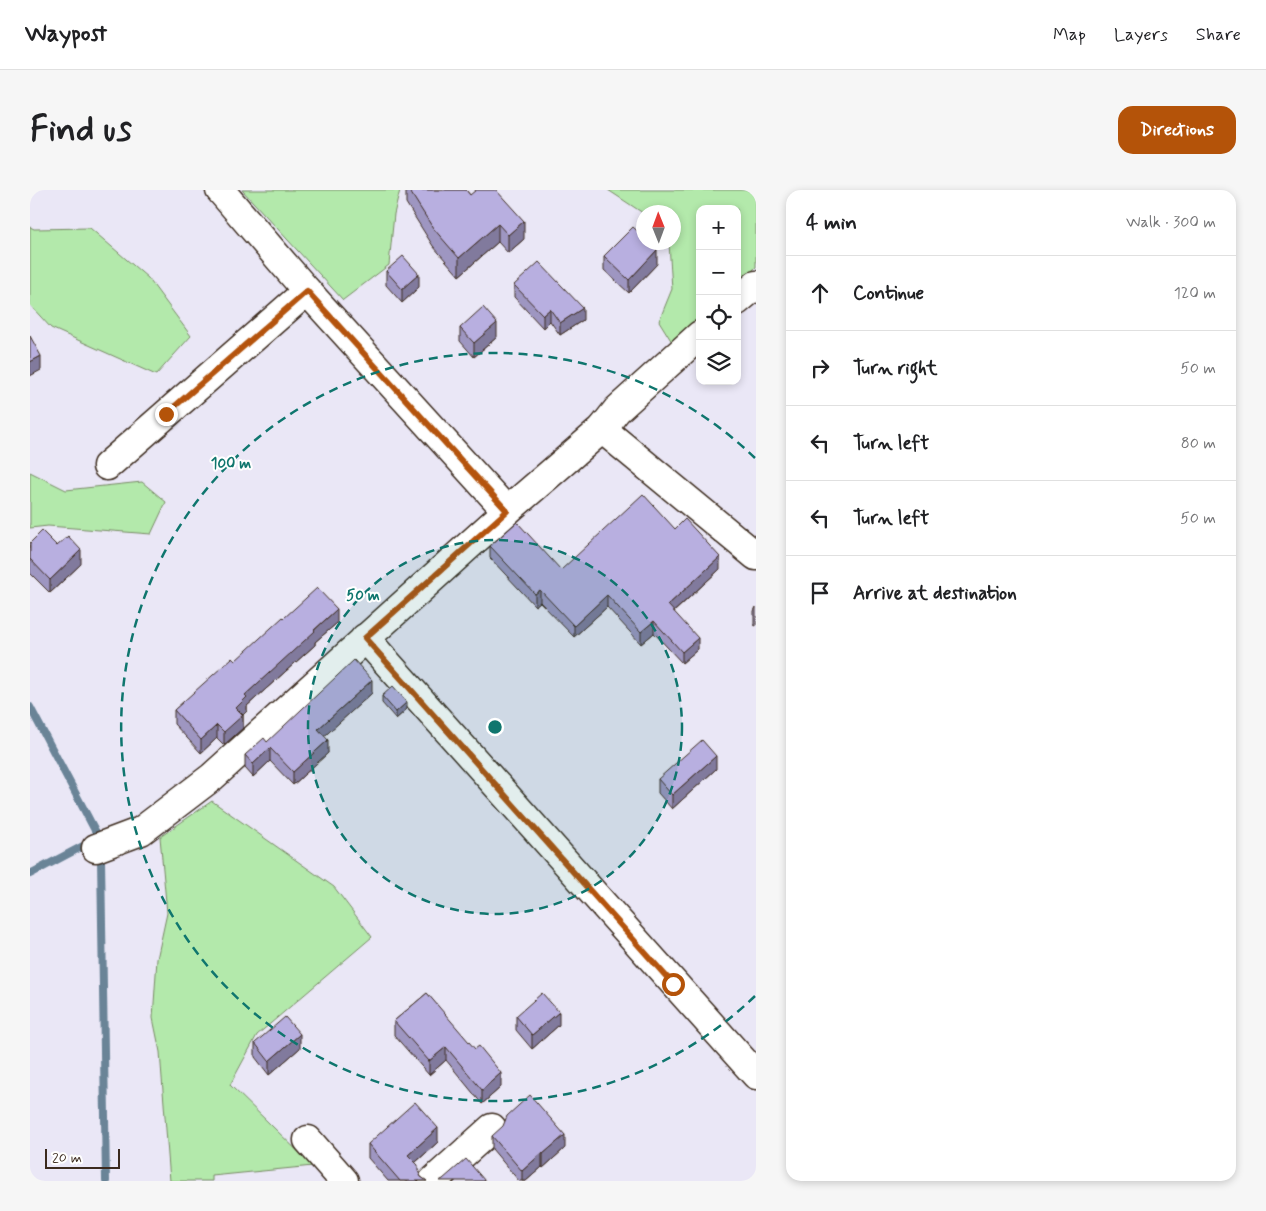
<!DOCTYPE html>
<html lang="en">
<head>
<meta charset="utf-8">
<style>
	:root { --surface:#fff; --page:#f6f6f6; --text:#202124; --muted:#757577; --line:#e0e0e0; --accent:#b45309 }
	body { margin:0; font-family:Mynerve,sans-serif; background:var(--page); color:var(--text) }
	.controls { position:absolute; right:15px; top:15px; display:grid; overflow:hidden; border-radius:10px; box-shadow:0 2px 8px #0003 }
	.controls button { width:45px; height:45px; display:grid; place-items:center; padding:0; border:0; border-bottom:1px solid var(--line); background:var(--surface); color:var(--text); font:25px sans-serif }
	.compass { position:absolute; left:606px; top:15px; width:45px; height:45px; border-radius:50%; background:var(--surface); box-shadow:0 2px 8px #0003; rotate:359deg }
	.scale { position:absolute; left:15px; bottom:12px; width:75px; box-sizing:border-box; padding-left:5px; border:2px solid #3b2a1e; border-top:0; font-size:14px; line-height:18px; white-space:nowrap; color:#3b2a1e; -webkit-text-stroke:4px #fff; paint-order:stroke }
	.stop { position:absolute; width:15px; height:15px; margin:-11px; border:4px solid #b45309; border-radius:50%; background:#fff }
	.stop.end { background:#b45309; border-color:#fff; box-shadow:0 1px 5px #0008 }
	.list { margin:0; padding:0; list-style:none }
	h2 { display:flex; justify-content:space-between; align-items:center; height:65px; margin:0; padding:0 20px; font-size:21px }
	h2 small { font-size:16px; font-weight:400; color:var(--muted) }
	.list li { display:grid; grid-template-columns:32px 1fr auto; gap:15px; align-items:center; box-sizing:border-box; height:75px; padding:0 20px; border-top:1px solid var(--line) }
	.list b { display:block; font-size:19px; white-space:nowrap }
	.list em { font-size:16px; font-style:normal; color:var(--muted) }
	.icon { flex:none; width:28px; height:28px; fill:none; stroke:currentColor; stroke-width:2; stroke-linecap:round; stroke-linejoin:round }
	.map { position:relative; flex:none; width:726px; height:991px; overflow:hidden; border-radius:15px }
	header { display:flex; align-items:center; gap:30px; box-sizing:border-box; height:70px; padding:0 25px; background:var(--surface); border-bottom:1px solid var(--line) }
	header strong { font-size:24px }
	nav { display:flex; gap:28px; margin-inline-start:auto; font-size:18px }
	.intro { display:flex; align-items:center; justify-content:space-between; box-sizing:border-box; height:120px; padding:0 30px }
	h1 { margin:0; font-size:35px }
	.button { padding:12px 22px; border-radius:15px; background:var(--accent); color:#fff; font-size:18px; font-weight:700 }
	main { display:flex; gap:30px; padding:0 30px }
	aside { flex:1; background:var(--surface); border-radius:15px; box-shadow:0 2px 8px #0003 }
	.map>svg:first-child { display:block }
	.green { fill:#b3e9ab; stroke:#778a64 }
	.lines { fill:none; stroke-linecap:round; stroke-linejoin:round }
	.stream { stroke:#6a8497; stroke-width:8 }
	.minor-casing { stroke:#3b2a1e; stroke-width:31 }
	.minor { stroke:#fff; stroke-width:28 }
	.wall { fill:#9e96c1; stroke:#3b2a1e }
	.shaded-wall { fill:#817a9d; stroke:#3b2a1e }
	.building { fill:#b8afe0; stroke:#3b2a1e }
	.route { stroke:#b45309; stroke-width:6 }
	.ring { fill:none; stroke:#0f766e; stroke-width:2.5; stroke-dasharray:9 6 }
	.centre { fill:#0f766e; stroke:#fff; stroke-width:2.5 }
	.ring-label { font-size:15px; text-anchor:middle; font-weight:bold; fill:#0f766e; stroke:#fff; stroke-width:4; stroke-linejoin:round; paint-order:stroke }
</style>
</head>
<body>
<header>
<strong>Waypost</strong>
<nav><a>Map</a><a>Layers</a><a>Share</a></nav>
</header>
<div class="intro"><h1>Find us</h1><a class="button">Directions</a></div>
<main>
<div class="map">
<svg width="726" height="991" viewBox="0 0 726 991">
	<rect width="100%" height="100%" fill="#eae7f6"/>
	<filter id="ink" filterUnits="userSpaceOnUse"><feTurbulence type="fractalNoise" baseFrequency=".02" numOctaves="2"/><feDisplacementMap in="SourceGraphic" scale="10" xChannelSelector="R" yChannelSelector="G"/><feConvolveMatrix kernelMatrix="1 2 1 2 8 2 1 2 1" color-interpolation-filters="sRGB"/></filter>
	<g filter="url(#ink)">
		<!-- green -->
		<g class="green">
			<path d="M 212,0 L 370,0 L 364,24 L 359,75 L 313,110 Z"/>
			<path d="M 578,0 L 726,0 L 726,77 L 707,95 L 707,19 L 670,19 L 670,128 L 642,152 L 629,131 L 642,99 L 639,53 L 644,52 L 644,22 L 613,23 Z"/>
			<path d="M 0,37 L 4,39 L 60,38 L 118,88 L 161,146 L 126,185 L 21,138 L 0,115 Z"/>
			<path d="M 0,282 L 36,300 L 112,292 L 136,312 L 121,344 L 18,336 L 0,338 Z"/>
			<path d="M 182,611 L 304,697 L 342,747 L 227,845 L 200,895 L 283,976 L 182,986 L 182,991 L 140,991 L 130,862 L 123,828 L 127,769 L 137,723 L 130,647 Z"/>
		</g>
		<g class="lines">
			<!-- stream -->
			<g class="stream">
				<path d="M 0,517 L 69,648"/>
				<path d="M 71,669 L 76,991"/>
				<path d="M 0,684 L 53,656"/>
			</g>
			<defs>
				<g id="minor">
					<path d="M 190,0 L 277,101 L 477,321 L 572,239 L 587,220 L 670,145"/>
					<path d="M 707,111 L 726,95"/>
					<path d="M 572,239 L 726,366"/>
					<path d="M 77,276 L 277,101"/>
					<path d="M 335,448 L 726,885"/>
					<path d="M 66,658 L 111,641 L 182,587 L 477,321"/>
					<path d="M 278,950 L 314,991"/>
					<path d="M 403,991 L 462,938"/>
				</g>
			</defs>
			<!-- minor casing -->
			<use href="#minor" class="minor-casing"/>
			<!-- minor -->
			<use href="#minor" class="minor"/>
		</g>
		<!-- wall -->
		<g class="wall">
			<path d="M 376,0 L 436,0 L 440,5 L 494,49 L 478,63 L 468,52 L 429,86 L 403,56 L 376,13 Z"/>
			<path d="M 574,66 L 627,74 L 599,103 L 574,80 Z"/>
			<path d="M 356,81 L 389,97 L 372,113 L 356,95 Z"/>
			<path d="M 484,95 L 553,130 L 530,145 L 520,131 L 513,138 L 484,107 Z"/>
			<path d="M 430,138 L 467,147 L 444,167 L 430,151 Z"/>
			<path d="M 645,339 L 690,379 L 644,422 L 668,459 L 652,473 L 624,443 L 611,454 L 577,417 L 544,447 L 510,412 L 505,416 L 460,368 L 460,356 L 531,380 Z"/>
			<path d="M 0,353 L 27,356 L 51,374 L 20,403 L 0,383 Z"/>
			<path d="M 726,417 L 726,436 L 724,435 L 724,421 Z"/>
			<path d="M 307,433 L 285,452 L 285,455 L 217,516 L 217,521 L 213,525 L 213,538 L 194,555 L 187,548 L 171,563 L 144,534 L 144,520 L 205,471 Z"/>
			<path d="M 342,503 L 294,546 L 298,563 L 263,595 L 240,571 L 223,587 L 215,578 L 215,565 L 237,552 Z"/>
			<path d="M 352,506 L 377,519 L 366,529 L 352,513 Z"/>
			<path d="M 686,579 L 642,619 L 628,603 L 628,589 Z"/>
			<path d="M 397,803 L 471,897 L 452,914 L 416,870 L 399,885 L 364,845 L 364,831 Z"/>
			<path d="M 486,826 L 529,835 L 502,859 L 486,840 Z"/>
			<path d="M 225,853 L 270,858 L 239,885 L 225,867 Z"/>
			<path d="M 462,946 L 535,958 L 513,978 L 512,977 L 496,991 L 489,991 L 462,959 Z"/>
			<path d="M 408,952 L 385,973 L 391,987 L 397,991 L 358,991 L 338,968 L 338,954 Z"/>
		</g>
		<!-- shaded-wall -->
		<g class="shaded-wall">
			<path d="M 494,31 L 494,49 L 478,63 L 478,45 Z"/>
			<path d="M 468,34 L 468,52 L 429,86 L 429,68 Z"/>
			<path d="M 627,60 L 627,74 L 599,103 L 599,90 Z"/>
			<path d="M 389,84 L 389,97 L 372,113 L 372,99 Z"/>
			<path d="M 553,118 L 553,130 L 530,145 L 530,133 Z"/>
			<path d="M 520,119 L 520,131 L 513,138 L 513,125 Z"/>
			<path d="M 467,133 L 467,147 L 444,167 L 444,153 Z"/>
			<path d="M 11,166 L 11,180 L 0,186 L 0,172 Z"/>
			<path d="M 51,360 L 51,374 L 20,403 L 20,390 Z"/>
			<path d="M 690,367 L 690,379 L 638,427 L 638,415 Z"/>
			<path d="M 510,400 L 510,412 L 505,416 L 505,404 Z"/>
			<path d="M 577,405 L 577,417 L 544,447 L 544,436 Z"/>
			<path d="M 307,419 L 307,433 L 285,452 L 285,455 L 217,516 L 217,521 L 213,525 L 213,538 L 194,555 L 194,542 L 206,518 L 215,505 Z"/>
			<path d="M 624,431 L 624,443 L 611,454 L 611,442 Z"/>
			<path d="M 668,448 L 668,459 L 652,473 L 652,462 Z"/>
			<path d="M 342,490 L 342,503 L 288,552 L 288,539 Z"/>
			<path d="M 377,512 L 377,519 L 366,529 L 366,522 Z"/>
			<path d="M 187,535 L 187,548 L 171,563 L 171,550 Z"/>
			<path d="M 298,550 L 298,563 L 263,595 L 263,582 Z"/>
			<path d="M 240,558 L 240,571 L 223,587 L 223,574 Z"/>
			<path d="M 686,566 L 686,579 L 642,619 L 642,605 Z"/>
			<path d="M 529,822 L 529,835 L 502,859 L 502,845 Z"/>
			<path d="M 270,844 L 270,858 L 239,885 L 239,871 Z"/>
			<path d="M 416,857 L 416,870 L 399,885 L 399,871 Z"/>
			<path d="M 471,883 L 471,897 L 452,914 L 452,900 Z"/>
			<path d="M 408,938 L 408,952 L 378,979 L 378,965 Z"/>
			<path d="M 535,945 L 535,958 L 513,978 L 513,964 Z"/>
			<path d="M 512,963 L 512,977 L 496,991 L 492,991 L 492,981 Z"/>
		</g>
		<!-- building -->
		<g class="building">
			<path d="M 379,0 L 436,0 L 440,5 L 446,0 L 466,0 L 494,31 L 478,45 L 468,34 L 429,68 L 403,38 Z"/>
			<path d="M 603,37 L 614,47 L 614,52 L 619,52 L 627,60 L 599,90 L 574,66 Z"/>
			<path d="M 373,66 L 389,84 L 372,99 L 356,81 Z"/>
			<path d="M 509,72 L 553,118 L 530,133 L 520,119 L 513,125 L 484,95 Z"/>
			<path d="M 453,117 L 467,133 L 444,153 L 430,138 Z"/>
			<path d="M 0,146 L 11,166 L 0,172 Z"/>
			<path d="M 613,304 L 645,339 L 655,329 L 690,367 L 638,415 L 668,448 L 652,462 L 624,431 L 611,442 L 577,405 L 544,436 L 510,400 L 505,404 L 460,356 L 487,332 L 531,380 Z"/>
			<path d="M 12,341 L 27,356 L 38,346 L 51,360 L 20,390 L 0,369 L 0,353 Z"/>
			<path d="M 287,398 L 307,419 L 284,440 L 285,441 L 215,505 L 217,507 L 206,518 L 213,525 L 194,542 L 187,535 L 171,550 L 144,520 L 202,468 L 205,471 L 253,427 L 254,428 Z"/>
			<path d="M 324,470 L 342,490 L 288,539 L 298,550 L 263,582 L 240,558 L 223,574 L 215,565 L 234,548 L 237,552 Z"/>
			<path d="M 363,496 L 377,512 L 366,522 L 352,506 Z"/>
			<path d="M 672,550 L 686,566 L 642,605 L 628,589 Z"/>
			<path d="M 397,803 L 445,859 L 449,856 L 471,883 L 452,900 L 416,857 L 399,871 L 364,831 Z"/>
			<path d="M 512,803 L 529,822 L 502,845 L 486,826 Z"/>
			<path d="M 255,827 L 270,844 L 239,871 L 225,853 Z"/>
			<path d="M 500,905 L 535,945 L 513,964 L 512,963 L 492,981 L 462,946 L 473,936 L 477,926 Z"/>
			<path d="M 385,912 L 408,938 L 378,965 L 388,975 L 388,981 L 391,987 L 397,991 L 370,991 L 338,954 Z"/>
			<path d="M 436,969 L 455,991 L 409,991 L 413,989 Z"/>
		</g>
	</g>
	<g class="lines" filter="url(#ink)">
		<!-- route -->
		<path class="route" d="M 136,224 L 277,101 L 477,321 L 335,448 L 643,794"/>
	</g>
	<!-- distance rings -->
	<circle cx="465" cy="537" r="187" fill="#0f766e" fill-opacity=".12"/>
	<g class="ring">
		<circle cx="465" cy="537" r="187"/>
		<path d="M725 806A374 374 0 1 1 725 268"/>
	</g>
	<circle cx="465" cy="537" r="8" class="centre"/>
	<g class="ring-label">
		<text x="201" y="278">100 m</text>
		<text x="333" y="410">50 m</text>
	</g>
</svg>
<div class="controls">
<button>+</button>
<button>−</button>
<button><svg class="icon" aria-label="locate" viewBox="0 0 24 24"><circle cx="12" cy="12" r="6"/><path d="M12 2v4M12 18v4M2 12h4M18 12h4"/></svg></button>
<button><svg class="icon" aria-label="layers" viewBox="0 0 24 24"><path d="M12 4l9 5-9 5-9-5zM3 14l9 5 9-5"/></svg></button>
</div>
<svg class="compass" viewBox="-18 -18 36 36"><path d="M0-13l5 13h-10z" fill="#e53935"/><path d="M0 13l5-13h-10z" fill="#757577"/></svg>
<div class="scale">20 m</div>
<div class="stop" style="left:643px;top:794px"></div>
<div class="stop end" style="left:136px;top:224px"></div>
</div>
<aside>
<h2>4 min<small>Walk · 300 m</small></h2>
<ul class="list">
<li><svg class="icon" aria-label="ahead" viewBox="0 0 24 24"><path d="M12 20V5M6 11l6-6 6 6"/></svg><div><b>Continue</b></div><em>120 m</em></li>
<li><svg class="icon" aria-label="right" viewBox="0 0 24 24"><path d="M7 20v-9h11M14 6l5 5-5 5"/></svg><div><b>Turn right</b></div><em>50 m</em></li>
<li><svg class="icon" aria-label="left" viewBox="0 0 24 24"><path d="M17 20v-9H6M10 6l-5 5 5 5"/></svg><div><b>Turn left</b></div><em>80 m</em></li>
<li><svg class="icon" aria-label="left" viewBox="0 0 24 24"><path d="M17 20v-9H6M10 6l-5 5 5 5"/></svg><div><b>Turn left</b></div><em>50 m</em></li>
<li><svg class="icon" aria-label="arrive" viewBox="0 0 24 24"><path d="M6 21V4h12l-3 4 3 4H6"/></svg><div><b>Arrive at destination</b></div></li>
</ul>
</aside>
</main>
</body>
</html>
